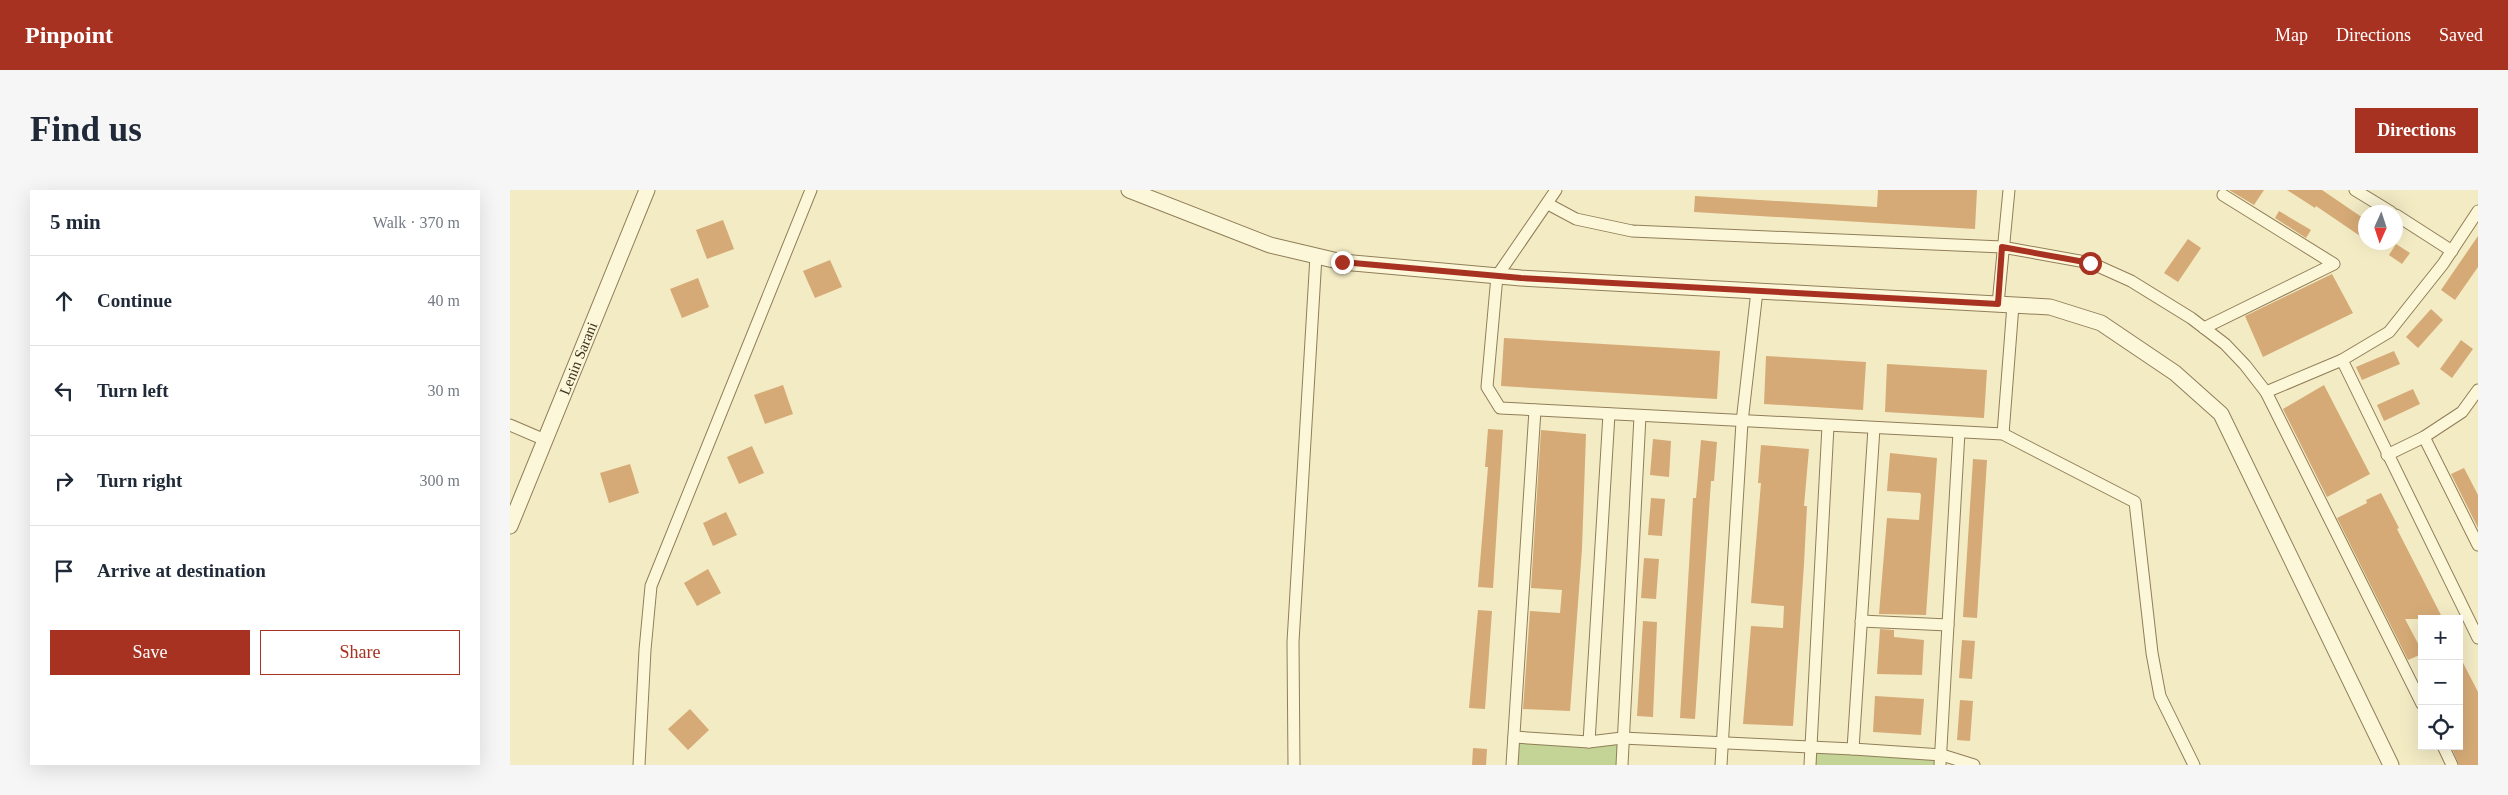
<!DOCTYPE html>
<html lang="en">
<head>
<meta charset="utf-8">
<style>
	:root { --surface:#fff; --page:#f6f6f7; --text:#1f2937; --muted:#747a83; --line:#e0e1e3; --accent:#a73221 }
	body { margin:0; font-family:Georgia,serif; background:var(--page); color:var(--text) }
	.controls { position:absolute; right:15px; bottom:15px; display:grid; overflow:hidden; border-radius:0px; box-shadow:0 5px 20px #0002 }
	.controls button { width:45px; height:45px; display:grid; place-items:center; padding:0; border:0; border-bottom:1px solid var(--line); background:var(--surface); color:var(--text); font:25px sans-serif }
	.compass { position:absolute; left:1848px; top:15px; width:45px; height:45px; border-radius:50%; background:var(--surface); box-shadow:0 5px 20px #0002; rotate:183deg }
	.stop { position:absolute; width:15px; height:15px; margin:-11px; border:4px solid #a73221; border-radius:50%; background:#fff }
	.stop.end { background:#a73221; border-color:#fff; box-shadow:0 1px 5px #0008 }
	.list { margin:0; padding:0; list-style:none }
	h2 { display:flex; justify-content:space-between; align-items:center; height:65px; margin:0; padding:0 20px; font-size:21px }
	h2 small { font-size:16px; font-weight:400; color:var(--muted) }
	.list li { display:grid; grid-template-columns:32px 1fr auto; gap:15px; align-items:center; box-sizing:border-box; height:90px; padding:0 20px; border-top:1px solid var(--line) }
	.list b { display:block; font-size:19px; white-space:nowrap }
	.list em { font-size:16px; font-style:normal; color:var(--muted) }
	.actions { display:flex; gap:10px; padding:15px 20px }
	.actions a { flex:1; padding:11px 0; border:1px solid var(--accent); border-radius:0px; text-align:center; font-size:18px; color:var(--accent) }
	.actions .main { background:var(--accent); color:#fff }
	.icon { flex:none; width:28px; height:28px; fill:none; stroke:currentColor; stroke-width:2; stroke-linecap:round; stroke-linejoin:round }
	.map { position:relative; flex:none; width:1968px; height:575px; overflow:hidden; border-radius:0px }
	header { display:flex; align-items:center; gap:30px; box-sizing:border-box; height:70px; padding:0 25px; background:var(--accent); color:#fff }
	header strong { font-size:24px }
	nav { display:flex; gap:28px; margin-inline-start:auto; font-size:18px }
	.intro { display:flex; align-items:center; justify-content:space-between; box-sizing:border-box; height:120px; padding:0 30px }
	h1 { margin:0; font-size:35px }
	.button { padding:12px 22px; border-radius:0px; background:var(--accent); color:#fff; font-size:18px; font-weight:700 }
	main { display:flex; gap:30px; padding:0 30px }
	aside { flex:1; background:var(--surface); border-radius:0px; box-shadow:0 5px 20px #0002 }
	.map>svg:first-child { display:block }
	.green { fill:#c4d396 }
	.building { fill:#d5aa76 }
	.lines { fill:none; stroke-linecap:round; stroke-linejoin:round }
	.minor-casing { stroke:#907e58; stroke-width:13 }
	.tertiary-casing { stroke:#907e58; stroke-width:17 }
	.minor { stroke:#fcf7d9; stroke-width:11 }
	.tertiary { stroke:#fcf7d9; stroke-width:15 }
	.route { stroke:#a73221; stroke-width:6 }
	.labels { text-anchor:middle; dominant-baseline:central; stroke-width:4; stroke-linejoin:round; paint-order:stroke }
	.street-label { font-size:15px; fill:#3f321d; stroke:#f9f4d5 }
</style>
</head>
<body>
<header>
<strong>Pinpoint</strong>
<nav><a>Map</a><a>Directions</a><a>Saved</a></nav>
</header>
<div class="intro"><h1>Find us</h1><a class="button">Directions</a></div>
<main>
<aside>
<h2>5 min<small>Walk · 370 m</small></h2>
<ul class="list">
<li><svg class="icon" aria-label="ahead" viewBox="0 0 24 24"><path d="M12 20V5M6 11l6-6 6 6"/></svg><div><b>Continue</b></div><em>40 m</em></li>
<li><svg class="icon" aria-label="left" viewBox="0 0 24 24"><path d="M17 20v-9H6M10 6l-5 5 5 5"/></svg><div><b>Turn left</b></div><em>30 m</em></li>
<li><svg class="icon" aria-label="right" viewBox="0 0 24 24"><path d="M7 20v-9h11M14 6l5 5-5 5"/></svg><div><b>Turn right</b></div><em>300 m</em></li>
<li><svg class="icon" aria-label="arrive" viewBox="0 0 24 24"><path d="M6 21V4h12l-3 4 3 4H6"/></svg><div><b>Arrive at destination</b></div></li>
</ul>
<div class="actions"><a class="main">Save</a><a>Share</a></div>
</aside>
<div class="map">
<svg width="1968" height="575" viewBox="0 0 1968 575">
	<rect width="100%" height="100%" fill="#f3ebc4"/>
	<!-- green -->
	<g class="green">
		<path d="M 1004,547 L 1112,548 L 1112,575 L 1003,575 Z"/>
		<path d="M 1301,557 L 1432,565 L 1430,575 L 1300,575 Z"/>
	</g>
	<!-- building -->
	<g class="building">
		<path d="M 1368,0 L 1467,0 L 1465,39 L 1184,22 L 1185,6 L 1367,17 Z"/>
		<path d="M 1719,0 L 1754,0 L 1744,15 Z"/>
		<path d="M 1777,0 L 1812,0 L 1856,30 L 1856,50 L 1806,16 L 1805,18 Z"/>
		<path d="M 1769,21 L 1801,40 L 1796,48 L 1765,28 Z"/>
		<path d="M 213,30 L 224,59 L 197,69 L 186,40 Z"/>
		<path d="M 1968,46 L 1968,77 L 1945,110 L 1931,100 Z"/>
		<path d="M 1678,49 L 1691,58 L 1668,92 L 1654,83 Z"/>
		<path d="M 1886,54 L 1900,63 L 1892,74 L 1879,65 Z"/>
		<path d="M 320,70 L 332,97 L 305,108 L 293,81 Z"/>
		<path d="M 1822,84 L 1843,123 L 1753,167 L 1735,126 Z"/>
		<path d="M 188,88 L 199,117 L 172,128 L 160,99 Z"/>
		<path d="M 1921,119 L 1933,130 L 1908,158 L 1896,147 Z"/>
		<path d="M 994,148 L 1210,161 L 1207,209 L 991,196 Z"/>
		<path d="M 1951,150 L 1963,159 L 1942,188 L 1930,179 Z"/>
		<path d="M 1884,161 L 1890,174 L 1852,190 L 1846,177 Z"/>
		<path d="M 1256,166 L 1356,172 L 1353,220 L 1254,214 Z"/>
		<path d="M 1377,174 L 1477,180 L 1474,228 L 1375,222 Z"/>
		<path d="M 273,195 L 283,224 L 255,234 L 244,205 Z"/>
		<path d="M 1814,195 L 1860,284 L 1817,307 L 1773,219 Z"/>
		<path d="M 1903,199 L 1910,214 L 1874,231 L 1867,215 Z"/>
		<path d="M 978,239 L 993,240 L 983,398 L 968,397 L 978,277 L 975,277 Z"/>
		<path d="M 1031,240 L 1076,244 L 1072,359 L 1060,521 L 1013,519 L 1020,421 L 1050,423 L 1052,400 L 1021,398 Z"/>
		<path d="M 1143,249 L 1161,251 L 1159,287 L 1140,285 Z"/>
		<path d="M 1191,250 L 1207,252 L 1204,291 L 1201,291 L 1185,529 L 1170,528 L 1183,308 L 1186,308 Z"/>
		<path d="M 1251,255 L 1299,259 L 1294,316 L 1297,316 L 1294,374 L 1283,536 L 1233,534 L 1241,436 L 1273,438 L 1274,416 L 1241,413 L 1251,293 L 1248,293 Z"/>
		<path d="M 242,256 L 254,283 L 229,294 L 217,267 Z"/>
		<path d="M 1380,263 L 1427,268 L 1416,425 L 1369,424 L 1377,328 L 1409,330 L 1411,305 L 1410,303 L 1377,301 Z"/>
		<path d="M 1463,269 L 1477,270 L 1467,428 L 1453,427 Z"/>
		<path d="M 120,274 L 129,303 L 99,313 L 90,283 Z"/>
		<path d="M 1954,278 L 1968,305 L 1968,338 L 1941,284 Z"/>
		<path d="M 1871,303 L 1889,338 L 1887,339 L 1933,429 L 1895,429 L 1912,461 L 1912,464 L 1898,470 L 1827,328 L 1857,313 L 1856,310 Z"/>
		<path d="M 1141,308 L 1155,309 L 1152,346 L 1138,345 Z"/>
		<path d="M 216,322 L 227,345 L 203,356 L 193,333 Z"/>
		<path d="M 1134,368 L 1149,369 L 1146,409 L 1131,408 Z"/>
		<path d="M 198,379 L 211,403 L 187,416 L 174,393 Z"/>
		<path d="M 968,420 L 982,421 L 975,519 L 959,518 Z"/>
		<path d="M 1133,431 L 1147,432 L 1143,527 L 1127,526 Z"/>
		<path d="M 1370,439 L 1384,440 L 1384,447 L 1414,450 L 1412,485 L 1367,484 Z"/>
		<path d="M 1452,450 L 1465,451 L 1462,489 L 1449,488 Z"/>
		<path d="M 1949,465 L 1968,502 L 1968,575 L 1949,575 L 1941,556 L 1949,556 Z"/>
		<path d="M 1365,506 L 1414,509 L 1411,545 L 1363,542 Z"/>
		<path d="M 1450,510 L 1463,511 L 1460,551 L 1447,550 Z"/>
		<path d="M 180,519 L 199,540 L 178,560 L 158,539 Z"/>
		<path d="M 963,558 L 977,559 L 976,575 L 962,575 Z"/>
	</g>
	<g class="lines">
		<defs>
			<g id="minor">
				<path d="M 1046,0 L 987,86 L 977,197 L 990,218 L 1493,244 L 1625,312 L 1642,463 L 1650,506 L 1684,575"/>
				<path d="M 1845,0 L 1881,22"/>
				<path d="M 1038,14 L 1066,29 L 1122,41 L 1492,57 L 1581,73 L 1621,91 L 1681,128 L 1715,154 L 1735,175 L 1756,202 L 1912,514"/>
				<path d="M 1886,25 L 1942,61"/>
				<path d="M 1488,114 L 1499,0"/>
				<path d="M 1694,138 L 1824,74 L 1713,5"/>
				<path d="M 1832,170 L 1879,142 L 1933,74 L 1968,21"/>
				<path d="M 1756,202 L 1832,170 L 1968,448"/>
				<path d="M 0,235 L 35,250"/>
				<path d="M 1493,244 L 1503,115"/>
				<path d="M 1914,247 L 1968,355"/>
				<path d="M 1877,265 L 1914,247 L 1952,222 L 1968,200"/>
				<path d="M 1351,431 L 1438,435"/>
				<path d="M 1004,547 L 1079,552 L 1112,548 L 1343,559 L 1432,565 L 1464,575"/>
				<path d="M 1079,552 L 1099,224"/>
				<path d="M 1933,556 L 1942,575"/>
				<path d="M 1343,559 L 1364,238"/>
				<path d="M 129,575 L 135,460 L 141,396 L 301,0"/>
				<path d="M 784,575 L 783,452 L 806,66"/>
				<path d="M 1002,575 L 1025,220"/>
				<path d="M 1112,575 L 1130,226"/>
				<path d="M 1211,575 L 1232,232 L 1247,101"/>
				<path d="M 1300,575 L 1318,236"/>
				<path d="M 1430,575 L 1449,242"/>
			</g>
			<g id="tertiary">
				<path d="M 619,0 L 760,55 L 832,72 L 1011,88 L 1540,117 L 1591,133 L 1665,183 L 1711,224 L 1881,575"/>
				<path id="s1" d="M 0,336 L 137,0"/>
			</g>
		</defs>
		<!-- minor casing -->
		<use href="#minor" class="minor-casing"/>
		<!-- tertiary casing -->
		<use href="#tertiary" class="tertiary-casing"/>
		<!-- minor -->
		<use href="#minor" class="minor"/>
		<!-- tertiary -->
		<use href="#tertiary" class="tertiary"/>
	</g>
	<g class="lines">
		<!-- route -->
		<path class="route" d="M 832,72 L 1011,88 L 1488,114 L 1492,57 L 1580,73"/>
	</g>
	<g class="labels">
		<!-- street labels -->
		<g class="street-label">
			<text stroke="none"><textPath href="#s1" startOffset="181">Lenin Sarani</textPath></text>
		</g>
	</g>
</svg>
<div class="controls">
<button>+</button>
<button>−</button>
<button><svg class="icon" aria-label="locate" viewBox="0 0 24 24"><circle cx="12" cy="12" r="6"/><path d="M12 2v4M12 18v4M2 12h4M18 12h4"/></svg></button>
</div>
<svg class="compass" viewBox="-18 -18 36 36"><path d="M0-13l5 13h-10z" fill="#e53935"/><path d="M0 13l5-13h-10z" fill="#747a83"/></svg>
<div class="stop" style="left:1580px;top:73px"></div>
<div class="stop end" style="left:832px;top:72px"></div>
</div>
</main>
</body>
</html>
